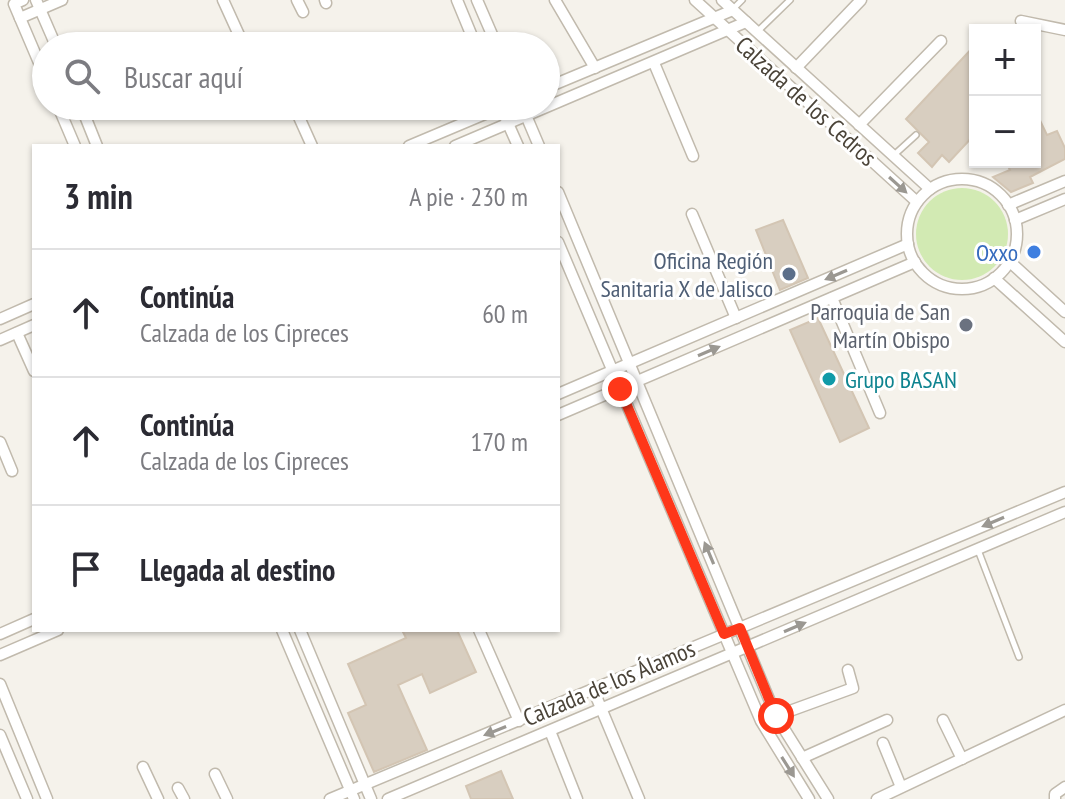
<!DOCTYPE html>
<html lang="es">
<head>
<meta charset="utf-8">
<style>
	:root { --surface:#fff; --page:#f2f2f3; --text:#2b2b33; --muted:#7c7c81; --line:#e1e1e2 }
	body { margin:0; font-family:"PT Sans Narrow",sans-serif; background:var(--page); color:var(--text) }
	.controls { position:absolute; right:24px; top:24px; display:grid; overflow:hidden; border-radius:0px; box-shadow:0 2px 6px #0004 }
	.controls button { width:72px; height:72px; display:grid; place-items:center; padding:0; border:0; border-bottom:2px solid var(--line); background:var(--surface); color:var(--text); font:40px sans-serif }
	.stop { position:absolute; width:24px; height:24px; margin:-18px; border:6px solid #fe3719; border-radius:50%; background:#fff }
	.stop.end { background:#fe3719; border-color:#fff; box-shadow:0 2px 8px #0008 }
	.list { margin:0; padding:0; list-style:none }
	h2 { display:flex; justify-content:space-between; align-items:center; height:104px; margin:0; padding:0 32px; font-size:34px }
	h2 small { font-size:26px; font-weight:400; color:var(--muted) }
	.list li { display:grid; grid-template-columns:52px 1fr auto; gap:24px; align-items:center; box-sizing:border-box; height:128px; padding:0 32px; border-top:2px solid var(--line) }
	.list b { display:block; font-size:30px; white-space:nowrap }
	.list p { margin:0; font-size:26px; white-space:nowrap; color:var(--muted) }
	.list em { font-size:26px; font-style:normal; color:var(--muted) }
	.icon { flex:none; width:44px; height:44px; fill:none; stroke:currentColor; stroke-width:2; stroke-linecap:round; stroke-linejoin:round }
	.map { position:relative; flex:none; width:1065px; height:799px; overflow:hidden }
	.search { position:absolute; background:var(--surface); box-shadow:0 2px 6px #0004; left:32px; top:32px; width:528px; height:88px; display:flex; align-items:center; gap:20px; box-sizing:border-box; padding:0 28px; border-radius:44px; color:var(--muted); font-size:30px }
	.panel { position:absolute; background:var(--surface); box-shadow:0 2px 6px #0004; left:32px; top:144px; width:528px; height:488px; border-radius:0px }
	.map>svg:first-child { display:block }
	.green { fill:#d2eab3 }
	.building { fill:#d8cec0; stroke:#d3c5b3; stroke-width:2 }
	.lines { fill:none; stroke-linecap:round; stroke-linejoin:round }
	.lane-casing { stroke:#c1baad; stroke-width:8 }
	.street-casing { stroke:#c1baad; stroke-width:13 }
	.lane { stroke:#fff; stroke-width:5 }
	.street { stroke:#fff; stroke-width:10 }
	.oneway { fill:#9b9892 }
	.route { stroke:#fe3719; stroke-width:10 }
	.shop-dot { fill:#3f7fe0; stroke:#fff; stroke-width:3 }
	.service-dot { fill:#5c6f8a; stroke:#fff; stroke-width:3 }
	.worship-dot { fill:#6b7280; stroke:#fff; stroke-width:3 }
	.culture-dot { fill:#0f9aa8; stroke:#fff; stroke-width:3 }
	.labels { text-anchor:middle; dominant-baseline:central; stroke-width:6; stroke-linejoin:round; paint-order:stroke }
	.street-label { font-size:24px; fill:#4a4338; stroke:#fff }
	.shop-label { font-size:24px; fill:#366cbe; stroke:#fff; text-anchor:end }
	.service-label { font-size:24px; fill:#4e5e75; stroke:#fff; text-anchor:end }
	.worship-label { font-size:24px; fill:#5b616d; stroke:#fff; text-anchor:end }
	.culture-label { font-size:24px; fill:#0d838f; stroke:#fff; text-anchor:start }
</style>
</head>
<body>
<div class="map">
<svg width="1065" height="799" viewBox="0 0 1065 799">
	<rect width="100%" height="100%" fill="#f5f2eb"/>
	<!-- green -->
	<circle class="green" cx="962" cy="234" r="46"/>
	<!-- building -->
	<g class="building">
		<path d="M 975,45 L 975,134 L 949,162 L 942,155 L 932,167 L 918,153 L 929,142 L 906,119 Z"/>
		<path d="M 1035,110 L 1047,135 L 1057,131 L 1065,148 L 1065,159 L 1030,177 L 1033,183 L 1011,192 L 993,177 L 1010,170 L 1006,162 L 1035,162 Z"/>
		<path d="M 783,220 L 808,278 L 780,290 L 756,230 Z"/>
		<path d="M 818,318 L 869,428 L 840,442 L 790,330 Z"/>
		<path d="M 402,630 L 457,630 L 476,672 L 430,693 L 422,674 L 398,685 L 427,750 L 374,772 L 348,713 L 366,705 L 348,664 L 406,638 Z"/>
		<path d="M 501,771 L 513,799 L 471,799 L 466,786 Z"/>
	</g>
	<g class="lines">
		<defs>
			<g id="lane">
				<path d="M 733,9 L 742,0"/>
				<path d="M 758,31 L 790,0"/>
				<path d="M 894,155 L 916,135"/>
				<path d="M 978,550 L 1019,657"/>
			</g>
			<g id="street">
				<path d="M 23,0 L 14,4 L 46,79"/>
				<path d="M 36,0 L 56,46"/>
				<path d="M 223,0 L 244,46"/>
				<path d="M 297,0 L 303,12"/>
				<path d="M 325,0 L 326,3"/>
				<path d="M 457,0 L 476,46"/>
				<path d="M 477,0 L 497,46"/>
				<path d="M 555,0 L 595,68"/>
				<path d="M 695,0 L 917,202"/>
				<path d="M 722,0 L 930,189"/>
				<path d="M 20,18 L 62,0"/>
				<path d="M 1021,21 L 1065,30"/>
				<path d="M 654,63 L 693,156"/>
				<path d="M 796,68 L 861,0"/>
				<path d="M 546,88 L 733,10"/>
				<path d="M 58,106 L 75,146"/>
				<path d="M 81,106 L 97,146"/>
				<path d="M 294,106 L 312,146"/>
				<path d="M 522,106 L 539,146"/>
				<path d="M 506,119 L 518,146"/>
				<path d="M 859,125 L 941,41"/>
				<path d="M 409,146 L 504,106"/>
				<path d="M 455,146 L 746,22"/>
				<circle cx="962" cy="234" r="55"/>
				<path d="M 558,192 L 776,716 L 828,799"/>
				<path d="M 1008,205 L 1065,181"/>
				<path d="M 692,214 L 736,318"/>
				<path d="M 1015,220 L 1065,199"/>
				<path d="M 558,242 L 761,721 L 809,799"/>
				<path d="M 1009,261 L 1065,312"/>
				<path d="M 994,278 L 1065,342"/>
				<path d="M 832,298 L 880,413"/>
				<path d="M 0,319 L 34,304"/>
				<path d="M 17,333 L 34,371"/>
				<path d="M 0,340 L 34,325"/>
				<path d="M 558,394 L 908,244"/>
				<path d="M 558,415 L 915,262"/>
				<path d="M 0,442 L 12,471"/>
				<path d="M 282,630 L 354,799"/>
				<path d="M 300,630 L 371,799"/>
				<path d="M 479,630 L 519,721"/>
				<path d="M 0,634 L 34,619"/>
				<path d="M 0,655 L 58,630"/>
				<path d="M 0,684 L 47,799"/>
				<path d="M 593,689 L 639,799"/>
				<path d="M 776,716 L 853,688 L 848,670"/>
				<path d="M 943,720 L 962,759"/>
				<path d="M 550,731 L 577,799"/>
				<path d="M 0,735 L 27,799"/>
				<path d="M 883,743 L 901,787"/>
				<path d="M 802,758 L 887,720"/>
				<path d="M 143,767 L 158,799"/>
				<path d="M 215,774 L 227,799"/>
				<path d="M 178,788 L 184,799"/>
				<path d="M 330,799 L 1065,492"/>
				<path d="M 388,799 L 1065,512"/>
				<path d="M 877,799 L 1065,710"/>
				<path d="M 1055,799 L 1055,794 L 1065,787"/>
			</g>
		</defs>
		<!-- lane casing -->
		<use href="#lane" class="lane-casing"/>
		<!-- street casing -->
		<use href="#street" class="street-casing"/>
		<!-- lane -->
		<use href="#lane" class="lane"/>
		<!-- street -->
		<use href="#street" class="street"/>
	</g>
	<!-- one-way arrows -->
	<defs><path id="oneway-solid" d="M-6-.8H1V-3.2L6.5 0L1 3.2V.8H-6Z" transform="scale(2)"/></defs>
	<g class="oneway">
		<use href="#oneway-solid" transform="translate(898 185) rotate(42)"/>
		<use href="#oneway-solid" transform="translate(836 275) rotate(157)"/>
		<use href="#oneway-solid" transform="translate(709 351) rotate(-23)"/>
		<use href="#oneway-solid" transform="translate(993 522) rotate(157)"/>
		<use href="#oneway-solid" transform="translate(709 553) rotate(-113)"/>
		<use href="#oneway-solid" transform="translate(795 627) rotate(-23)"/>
		<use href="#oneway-solid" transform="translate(495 731) rotate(158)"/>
		<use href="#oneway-solid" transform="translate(788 767) rotate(58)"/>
	</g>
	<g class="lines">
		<!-- route -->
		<path class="route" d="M 620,389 L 724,634 L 740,628 L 776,716"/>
	</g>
	<!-- markers -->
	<circle class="shop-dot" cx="1034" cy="252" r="8"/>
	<circle class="service-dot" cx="789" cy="274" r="8"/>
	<circle class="worship-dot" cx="966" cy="325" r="8"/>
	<circle class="culture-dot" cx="829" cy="379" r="8"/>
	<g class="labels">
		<!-- street labels -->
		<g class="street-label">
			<text transform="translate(806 101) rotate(42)">Calzada de los Cedros</text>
			<text transform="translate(609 683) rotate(-23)">Calzada de los Álamos</text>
		</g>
		<!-- shop labels -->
		<g class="shop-label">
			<text x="1018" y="252">Oxxo</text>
		</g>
		<!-- service labels -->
		<g class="service-label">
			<text x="773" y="260">Oficina Región<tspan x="773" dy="28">Sanitaria X de Jalisco</tspan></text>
		</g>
		<!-- worship labels -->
		<g class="worship-label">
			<text x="950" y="311">Parroquia de San<tspan x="950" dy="28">Martín Obispo</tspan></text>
		</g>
		<!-- culture labels -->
		<g class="culture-label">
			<text x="845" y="379">Grupo BASAN</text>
		</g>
	</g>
</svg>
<div class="controls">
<button>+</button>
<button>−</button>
</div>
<div class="stop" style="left:776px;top:716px"></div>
<div class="stop end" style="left:620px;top:389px"></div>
<div class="search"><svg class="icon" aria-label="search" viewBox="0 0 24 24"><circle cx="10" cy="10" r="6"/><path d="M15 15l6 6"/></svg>Buscar aquí</div>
<section class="panel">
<h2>3 min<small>A pie · 230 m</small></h2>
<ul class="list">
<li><svg class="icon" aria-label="ahead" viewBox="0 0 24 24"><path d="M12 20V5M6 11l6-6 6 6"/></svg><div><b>Continúa</b><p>Calzada de los Cipreces</p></div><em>60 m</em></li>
<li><svg class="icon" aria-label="ahead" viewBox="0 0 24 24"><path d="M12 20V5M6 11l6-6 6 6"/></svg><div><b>Continúa</b><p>Calzada de los Cipreces</p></div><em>170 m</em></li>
<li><svg class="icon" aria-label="arrive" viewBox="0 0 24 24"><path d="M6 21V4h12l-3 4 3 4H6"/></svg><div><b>Llegada al destino</b></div></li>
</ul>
</section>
</div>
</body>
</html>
